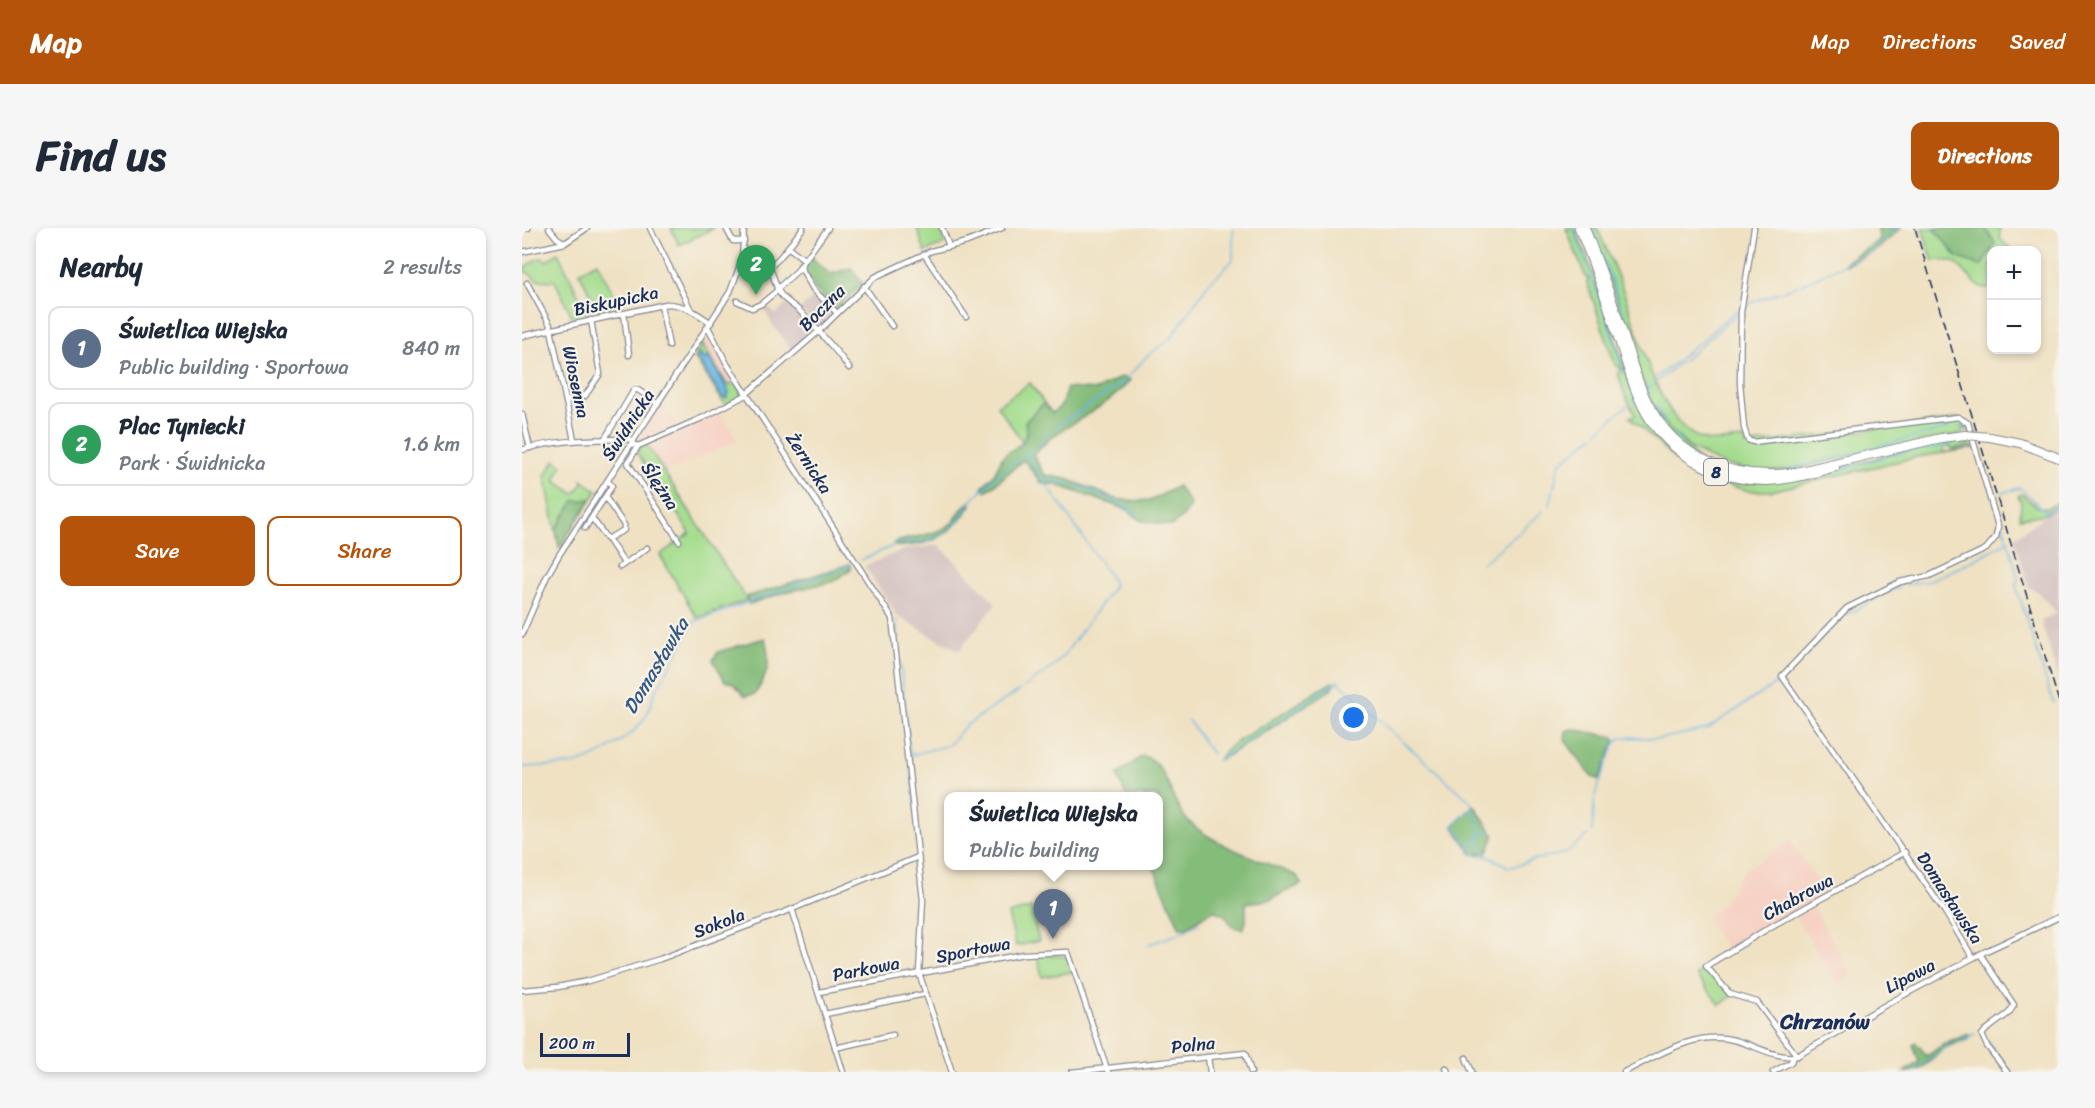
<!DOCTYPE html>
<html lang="en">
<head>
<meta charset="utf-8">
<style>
	:root { --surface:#fff; --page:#f6f6f7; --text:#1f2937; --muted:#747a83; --line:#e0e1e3; --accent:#b45309 }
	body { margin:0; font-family:Sriracha,sans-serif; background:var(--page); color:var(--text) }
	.controls { position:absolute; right:18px; top:18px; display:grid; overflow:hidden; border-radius:12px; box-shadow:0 3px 9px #0003 }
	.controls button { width:54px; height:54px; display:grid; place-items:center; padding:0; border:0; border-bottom:2px solid var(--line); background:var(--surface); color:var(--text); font:30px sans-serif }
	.scale { position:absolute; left:18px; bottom:15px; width:90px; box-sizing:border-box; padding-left:6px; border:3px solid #1b2f5e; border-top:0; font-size:16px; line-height:21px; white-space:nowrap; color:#1b2f5e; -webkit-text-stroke:4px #f7f3e8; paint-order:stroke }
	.you { position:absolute; left:832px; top:490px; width:21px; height:21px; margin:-15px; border:4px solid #fff; border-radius:50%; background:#1a73e8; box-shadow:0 0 0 9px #1a73e833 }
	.badge { display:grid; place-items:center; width:39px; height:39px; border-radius:50%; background:var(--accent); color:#fff; font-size:20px; font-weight:700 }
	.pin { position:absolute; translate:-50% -50px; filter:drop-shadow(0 2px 3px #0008) }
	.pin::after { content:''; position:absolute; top:32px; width:21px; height:18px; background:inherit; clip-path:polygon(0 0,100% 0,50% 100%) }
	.popup { position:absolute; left:422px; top:564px; width:219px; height:78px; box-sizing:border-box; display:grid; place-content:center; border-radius:12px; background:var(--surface); filter:drop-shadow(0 2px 4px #0005); font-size:20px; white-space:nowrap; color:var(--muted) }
	.popup b { font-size:22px; color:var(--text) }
	.popup::after { content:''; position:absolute; left:50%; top:100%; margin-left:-12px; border:12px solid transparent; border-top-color:var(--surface) }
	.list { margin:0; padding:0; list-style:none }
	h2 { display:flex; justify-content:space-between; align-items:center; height:78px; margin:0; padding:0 24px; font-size:26px }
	h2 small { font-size:20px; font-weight:400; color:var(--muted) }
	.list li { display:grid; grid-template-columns:39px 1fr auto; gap:18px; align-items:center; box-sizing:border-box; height:84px; margin:0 12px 12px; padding:0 12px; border:2px solid var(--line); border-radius:12px }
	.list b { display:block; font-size:22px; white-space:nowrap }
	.list p { margin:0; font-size:20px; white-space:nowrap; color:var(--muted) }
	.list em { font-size:20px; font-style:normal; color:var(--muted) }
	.actions { display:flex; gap:12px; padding:18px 24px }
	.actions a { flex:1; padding:14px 0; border:2px solid var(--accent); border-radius:12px; text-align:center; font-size:21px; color:var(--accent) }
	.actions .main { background:var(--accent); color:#fff }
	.map { position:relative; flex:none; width:1537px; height:844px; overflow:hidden; border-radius:12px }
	header { display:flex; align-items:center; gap:36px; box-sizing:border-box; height:84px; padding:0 30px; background:var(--accent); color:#fff }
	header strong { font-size:28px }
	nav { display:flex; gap:33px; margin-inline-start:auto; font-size:21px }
	.intro { display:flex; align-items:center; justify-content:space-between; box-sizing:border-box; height:144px; padding:0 36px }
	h1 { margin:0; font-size:42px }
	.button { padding:15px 27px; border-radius:12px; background:var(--accent); color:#fff; font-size:21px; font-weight:700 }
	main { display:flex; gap:36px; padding:0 36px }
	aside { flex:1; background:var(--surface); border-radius:12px; box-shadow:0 3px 9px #0003 }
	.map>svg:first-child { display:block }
	.built { fill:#f6d2c4 }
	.industrial { fill:#d1bfbe }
	.green { fill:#a5dd8e; stroke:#608676; stroke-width:1.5 }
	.forest { fill:#84bc79; stroke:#50766c; stroke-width:1.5 }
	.water { fill:#6ab6e3; stroke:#4272a0; stroke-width:1.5 }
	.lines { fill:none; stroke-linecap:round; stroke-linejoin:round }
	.stream { stroke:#6ab6e3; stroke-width:1.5 }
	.minor-casing { stroke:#858890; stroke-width:7 }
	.highway-casing { stroke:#858890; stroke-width:10 }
	.minor { stroke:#fff; stroke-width:4.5 }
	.highway { stroke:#fff; stroke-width:8 }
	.rail { stroke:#1b2f5e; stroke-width:1.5; stroke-dasharray:9 4.5; stroke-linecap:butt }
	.highway-bridge-casing { stroke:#858890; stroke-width:10; stroke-linecap:butt }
	.highway-bridge { stroke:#fff; stroke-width:8 }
	.labels { text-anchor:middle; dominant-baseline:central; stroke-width:4.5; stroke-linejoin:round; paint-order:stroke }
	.shield { fill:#f7f3e8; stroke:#5d6a87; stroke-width:1.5 }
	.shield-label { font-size:16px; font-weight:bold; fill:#1b2f5e }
	.street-label { font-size:18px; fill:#1b2f5e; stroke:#f7f3e8 }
	.water-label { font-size:20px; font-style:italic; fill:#335886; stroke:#f7f3e8 }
	.quarter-label { font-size:21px; font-weight:bold; fill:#1b2f5e; stroke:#f7f3e8 }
</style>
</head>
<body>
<header>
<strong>Map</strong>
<nav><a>Map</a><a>Directions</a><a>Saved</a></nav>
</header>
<div class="intro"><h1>Find us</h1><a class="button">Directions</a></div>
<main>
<aside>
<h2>Nearby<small>2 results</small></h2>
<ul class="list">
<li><span class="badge" style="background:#5c6f8a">1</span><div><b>Świetlica Wiejska</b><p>Public building · Sportowa</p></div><em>840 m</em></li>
<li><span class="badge" style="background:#2e9e5b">2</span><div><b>Plac Tyniecki</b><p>Park · Świdnicka</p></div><em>1.6 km</em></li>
</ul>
<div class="actions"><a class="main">Save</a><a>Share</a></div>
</aside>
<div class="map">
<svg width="1537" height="844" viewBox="0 0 1537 844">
	<rect width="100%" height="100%" fill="#f7f3e8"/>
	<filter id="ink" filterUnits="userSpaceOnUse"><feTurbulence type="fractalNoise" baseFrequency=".0167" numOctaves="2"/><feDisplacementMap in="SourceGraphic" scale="12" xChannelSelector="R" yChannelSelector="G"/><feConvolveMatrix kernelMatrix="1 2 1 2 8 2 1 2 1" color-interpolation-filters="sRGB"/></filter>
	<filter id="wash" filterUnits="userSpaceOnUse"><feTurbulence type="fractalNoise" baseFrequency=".008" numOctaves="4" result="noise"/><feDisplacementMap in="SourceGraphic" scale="24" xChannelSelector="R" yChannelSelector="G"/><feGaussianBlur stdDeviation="1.35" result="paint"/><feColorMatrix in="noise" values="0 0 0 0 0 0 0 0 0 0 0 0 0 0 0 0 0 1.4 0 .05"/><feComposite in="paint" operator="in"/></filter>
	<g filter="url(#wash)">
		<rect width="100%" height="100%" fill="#efe1c2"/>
		<!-- built -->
		<g class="built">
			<path d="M 186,109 L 213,154 L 207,158 L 181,117 Z"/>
			<path d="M 141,176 L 156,198 L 114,216 Z"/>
			<path d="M 197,183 L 216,212 L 143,245 L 127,221 L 133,217 L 133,212 L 141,211 L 141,208 Z"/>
			<path d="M 1268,613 L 1305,667 L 1256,692 L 1206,723 L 1183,690 L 1202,674 L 1220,644 Z"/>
			<path d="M 1291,679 L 1330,746 L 1315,756 L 1273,688 Z"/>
		</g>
		<!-- industrial -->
		<g class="industrial">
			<path d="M 295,67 L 312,86 L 297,101 L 278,81 Z"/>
			<path d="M 264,76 L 269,78 L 292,101 L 271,124 L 250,96 L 241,79 L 244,77 L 254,87 Z"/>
			<path d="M 1537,277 L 1537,452 L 1519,393 L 1535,385 L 1514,362 L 1507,360 L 1492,310 Z"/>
			<path d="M 417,317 L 474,375 L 437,423 L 375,388 L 343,338 L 384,321 Z"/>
		</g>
		<!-- green -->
		<g class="green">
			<path d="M 149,0 L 192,0 L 157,17 Z"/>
			<path d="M 395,0 L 418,0 L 423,13 L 421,17 L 403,24 Z"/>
			<path d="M 1044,0 L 1053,0 L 1072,47 L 1110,161 L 1187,243 L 1313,242 L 1389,220 L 1428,211 L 1443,211 L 1445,215 L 1448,210 L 1451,215 L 1431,221 L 1427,218 L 1422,219 L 1423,225 L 1450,218 L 1453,220 L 1395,229 L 1249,263 L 1227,263 L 1180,249 L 1156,234 L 1108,189 L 1113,187 L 1102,165 L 1096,145 L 1099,143 L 1098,139 L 1093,137 L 1065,54 L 1067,51 L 1064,50 Z"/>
			<path d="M 1066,0 L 1075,0 C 1085,22 1095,45 1103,68 C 1117,107 1136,187 1173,208 C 1188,217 1206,212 1222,211 L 1224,218 L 1226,218 L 1230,216 L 1419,193 L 1421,201 L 1426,200 L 1425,195 L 1421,193 L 1435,190 L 1444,194 L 1447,205 L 1445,201 L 1441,200 L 1441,205 L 1267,242 L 1237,244 L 1199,236 L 1168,220 L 1151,205 L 1134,183 L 1125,165 L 1126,163 L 1123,160 L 1118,146 L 1090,60 Z"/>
			<path d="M 1400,0 L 1412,0 L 1435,29 L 1473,15 L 1463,0 L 1478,0 L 1478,11 L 1490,22 L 1470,22 L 1469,57 L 1466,61 C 1444,58 1443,26 1411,33 Z"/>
			<path d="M 36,25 L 68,90 L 52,93 L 33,53 L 14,52 L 10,47 L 0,42 L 13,32 L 20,30 L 24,33 Z"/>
			<path d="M 75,34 L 100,83 L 79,87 L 57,44 Z"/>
			<path d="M 180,116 L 206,158 L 213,154 L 221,167 L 205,177 L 201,174 L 172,129 Z"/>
			<path d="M 508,155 L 522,175 L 503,194 L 505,204 L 501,214 L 475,178 Z"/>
			<path d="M 124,216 L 225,372 L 175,390 L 138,327 L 168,305 L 115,225 L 119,218 Z"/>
			<path d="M 33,232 L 40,237 L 33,253 L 53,266 L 61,255 L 60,252 L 75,263 L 37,320 L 23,248 Z"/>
			<path d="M 1500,266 L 1515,279 L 1526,280 L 1537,273 L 1537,277 L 1523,286 L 1498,290 L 1499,273 L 1496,268 Z"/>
			<path d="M 810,454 L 812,457 L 808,462 L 708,526 L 700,531 L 697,530 L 710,517 Z"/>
			<path d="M 509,680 L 517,713 L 494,718 L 486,686 Z"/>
			<path d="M 515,726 L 547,729 L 551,744 L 520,749 Z"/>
			<path d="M 1182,741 L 1210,768 L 1198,777 L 1174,747 Z"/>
		</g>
		<!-- forest -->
		<g class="forest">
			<path d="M 1355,0 L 1379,0 L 1356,21 L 1324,37 L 1323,34 L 1358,12 Z"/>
			<path d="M 1412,0 L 1463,0 L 1473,15 L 1459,38 L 1435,29 Z"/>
			<path d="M 288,28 L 308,46 L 329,40 L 341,56 L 313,81 L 292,60 L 280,38 Z"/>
			<path d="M 599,149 L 608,152 C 590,175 560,189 536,205 C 527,211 519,219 511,226 L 523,247 L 545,251 L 594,271 L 612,273 L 630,272 L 656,258 L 668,276 C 665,287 659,291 649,298 L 618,292 L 606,282 L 532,256 L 520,256 L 502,232 C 493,238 470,261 463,263 L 460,260 L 472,246 L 481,228 L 501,214 L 505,204 L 503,194 L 522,175 L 530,185 L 539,178 L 545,160 L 575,162 Z"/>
			<path d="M 69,271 L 37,320 L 34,301 L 52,273 Z"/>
			<path d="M 448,274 L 449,277 C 428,309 409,318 371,318 L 372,315 C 391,307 412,309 430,295 C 437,289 439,277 448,274 Z"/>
			<path d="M 328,336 L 329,341 L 313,353 L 257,366 L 227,376 L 224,369 Z"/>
			<path d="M 243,410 C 249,435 247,445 233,466 L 223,468 L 211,455 L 203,453 L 191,432 L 196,424 Z"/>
			<path d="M 1050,501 L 1092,509 L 1093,513 L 1077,551 L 1070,549 L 1043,512 L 1044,503 Z"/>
			<path d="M 620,528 C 643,531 649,571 661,587 C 682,615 743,633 775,648 L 780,656 L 747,672 L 724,675 L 724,694 L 721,701 C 708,701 709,693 701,686 C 700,686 691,682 691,682 L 665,699 L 658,700 L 631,638 L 636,638 L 636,568 L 604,568 L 595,547 Z"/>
			<path d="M 952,577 L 972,607 L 969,617 L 965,625 L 950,626 L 931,598 Z"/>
			<path d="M 1447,806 L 1447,811 C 1439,814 1430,816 1423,820 C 1408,831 1403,844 1382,844 L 1397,834 L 1391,817 L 1394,815 L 1405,828 L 1425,814 Z"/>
		</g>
		<!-- water -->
		<path class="water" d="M 177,125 L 182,131 L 187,129 L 205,160 L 207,164 L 205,170 L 201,170 L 175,130 Z"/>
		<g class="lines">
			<!-- stream -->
			<g class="stream">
				<path d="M 1051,0 L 1084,89 L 1102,145"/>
				<path d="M 1070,0 L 1095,66 L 1117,133"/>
				<path d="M 1342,27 L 1375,0"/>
				<path d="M 695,48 L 711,32 L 711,0"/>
				<path d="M 1280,56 L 1340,28"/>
				<path d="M 1222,81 L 1231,74 L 1277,57"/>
				<path d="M 1178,114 L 1214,82"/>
				<path d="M 1177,119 L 1217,84"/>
				<path d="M 1157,131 L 1176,115"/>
				<path d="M 1161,133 L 1175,121"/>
				<path d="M 1134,149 L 1155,133"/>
				<path d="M 1132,156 L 1158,134"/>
				<path d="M 1124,157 L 1128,168"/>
				<path d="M 1125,162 L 1129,158"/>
				<path d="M 1111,169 L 1114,177"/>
				<path d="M 1133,177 L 1144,195"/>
				<path d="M 1119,188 L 1130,200"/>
				<path d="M 534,199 L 602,154 L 624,129 L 649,110 L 686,56 L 693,49"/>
				<path d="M 1437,200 L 1444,198"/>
				<path d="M 1075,204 L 1105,178"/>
				<path d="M 1153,205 L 1160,212"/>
				<path d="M 1145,217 L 1155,226"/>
				<path d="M 1162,230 L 1193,248 L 1223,255"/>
				<path d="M 1268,241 L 1427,200"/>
				<path d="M 1313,243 L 1373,226 L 1429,217"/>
				<path d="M 524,252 C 550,254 596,271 617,287"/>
				<path d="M 1479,265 L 1498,260 L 1524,284 L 1537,275"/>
				<path d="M 1028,277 L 1037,236 L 1072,207"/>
				<path d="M 1486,313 L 1497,353 L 1493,355 L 1531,474"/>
				<path d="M 339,332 L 378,315 L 406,313 L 417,308 L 433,297 L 451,271 L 469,253 L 488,237 L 516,218 L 528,204"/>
				<path d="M 960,335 L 998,304 L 1021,283"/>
				<path d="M 1382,357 C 1390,355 1399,355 1405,353 C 1433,343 1460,328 1486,313 L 1472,268"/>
				<path d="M 1321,388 L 1336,381 L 1354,370 L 1377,359"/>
				<path d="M 374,392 L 398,623"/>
				<path d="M 1264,449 L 1318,391"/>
				<path d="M 502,459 L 531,439 L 543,426 L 591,359 L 592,355 L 504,226"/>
				<path d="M 666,492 L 690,526"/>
				<path d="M 389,527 L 427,517 L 443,498 L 498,462"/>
				<path d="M 1086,532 L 1095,512 L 1102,509 L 1138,511 L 1185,501 L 1258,453"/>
				<path d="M 695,533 L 816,453 L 868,502 L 948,573 L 959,601 L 956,612 L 965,628 L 987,639 L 994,638 L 1014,631 L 1044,625 L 1066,607"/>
				<path d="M 0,539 C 17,538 35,538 52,536 C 71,533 112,507 122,491 C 131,478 129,465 140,453 L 172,394 L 329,337"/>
				<path d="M 950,580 L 931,597 L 954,627 L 964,628"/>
				<path d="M 1070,603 L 1073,567 L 1085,535"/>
				<path d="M 947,617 L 957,611 L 967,601"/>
				<path d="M 625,717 L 656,706 L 677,695"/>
				<path d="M 1464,810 L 1488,844"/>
				<path d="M 1432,815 L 1453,806"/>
				<path d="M 1412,828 L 1429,815"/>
				<path d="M 1404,834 L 1410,829"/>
				<path d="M 1390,844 L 1402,835"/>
			</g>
		</g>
	</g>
	<g filter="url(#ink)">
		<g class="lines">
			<defs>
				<g id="minor">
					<path d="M 27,0 L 35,10 L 43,15 L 65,0"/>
					<path d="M 128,0 L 169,82"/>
					<path d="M 204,0 L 211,13 L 222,13"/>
					<path d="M 420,0 L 427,18"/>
					<path d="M 1232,0 L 1219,84 L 1218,155 L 1222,200 L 1226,212 L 1231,214 L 1436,189 L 1446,195 L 1476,298 L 1474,309 L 1464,321 L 1407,348 L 1378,354 L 1325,380 L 1260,448 L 1423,684 L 1451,730"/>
					<path d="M 0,1 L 6,0"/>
					<path d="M 266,19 L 283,32"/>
					<path d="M 0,24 L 43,15"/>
					<path d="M 402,26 L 444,89"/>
					<path d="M 278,38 L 291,61 L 315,85"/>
					<path d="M 246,39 C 254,48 252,60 260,68 C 265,74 272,78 278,83 C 295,101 313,120 327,140"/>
					<path d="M 218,40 C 224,42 231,45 237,44 C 252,42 272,11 281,0"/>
					<path d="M 5,55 L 28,97 L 52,212"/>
					<path d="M 342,58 L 370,98"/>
					<path d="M 255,61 L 275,43 L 306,0"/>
					<path d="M 215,73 L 230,80 L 239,76 L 256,62"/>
					<path d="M 139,77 L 147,118"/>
					<path d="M 102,85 L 107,127"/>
					<path d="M 186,99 L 205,136 L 370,390 L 401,672 L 397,745 L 430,844"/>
					<path d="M 0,108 L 144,76 C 162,76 175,85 189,95"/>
					<path d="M 44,173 L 63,168 L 78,146 L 69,92"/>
					<path d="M 0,186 L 8,220"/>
					<path d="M 82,212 L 112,162 L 116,162 L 136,176"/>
					<path d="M 110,216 L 116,218 L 180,190 L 222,168 L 296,104 L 353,49 L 409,23 L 445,14 L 480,0"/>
					<path d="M 116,218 L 106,235 L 157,313"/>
					<path d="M 0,222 C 36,211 71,212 107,211 L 112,213"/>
					<path d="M 70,290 L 85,311 L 102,302 L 102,297 L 83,269"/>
					<path d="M 63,300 L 90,258 L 86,253"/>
					<path d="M 87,312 L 102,335"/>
					<path d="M 98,339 L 125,320"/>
					<path d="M 0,406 L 25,348 L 37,327 L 208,64 L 220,32 L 222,0"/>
					<path d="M 270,681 L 321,844"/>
					<path d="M 1458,726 L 1492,777 L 1487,785 L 1463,803 L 1460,807 L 1465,818 L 1485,844"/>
					<path d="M 0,762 L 36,759 L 66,753 L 138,731 L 268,682 L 396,629"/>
					<path d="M 297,764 L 502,726 L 546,724 L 586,844"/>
					<path d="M 303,786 L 403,766"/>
					<path d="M 313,820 L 371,807"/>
					<path d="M 1275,828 L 1235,774 L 1208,766 L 1184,738 L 1250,698 L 1383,624"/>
					<path d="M 686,829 L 688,844"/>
					<path d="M 944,830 L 950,844"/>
					<path d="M 924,840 L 926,844"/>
					<path d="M 550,844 L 723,825 L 729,844"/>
					<path d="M 1102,844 C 1135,828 1173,802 1212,812 C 1233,817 1253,831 1275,828 L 1367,775 L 1464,723 L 1537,689"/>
					<path d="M 1251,844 L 1269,834 L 1271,829"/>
				</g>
				<g id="highway">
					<path d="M 1057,0 C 1071,34 1083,68 1094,103 C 1103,130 1110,160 1124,185 C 1148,227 1197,254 1246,253 C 1269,252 1291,246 1313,239"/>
					<path d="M 1063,0 C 1076,33 1088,65 1099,99 C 1107,123 1113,149 1125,173 C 1154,232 1212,253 1274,244 L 1419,210 L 1443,207"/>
					<path d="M 1468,209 L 1498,215 L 1537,230"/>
				</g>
			</defs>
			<!-- minor casing -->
			<use href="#minor" class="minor-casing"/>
			<!-- highway casing -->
			<use href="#highway" class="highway-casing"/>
			<!-- minor -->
			<use href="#minor" class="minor"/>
			<!-- highway -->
			<use href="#highway" class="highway"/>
			<!-- rail -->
			<path class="rail" d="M 1393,0 L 1537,474"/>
			<defs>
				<path id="highway-bridge" d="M 1443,207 L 1468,209"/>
			</defs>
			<!-- highway-bridge casing -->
			<use href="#highway-bridge" class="highway-bridge-casing"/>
			<!-- highway-bridge -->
			<use href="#highway-bridge" class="highway-bridge"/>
		</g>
	</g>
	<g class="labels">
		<!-- shield labels -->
		<rect class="shield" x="1182" y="231" width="24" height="26" rx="4.5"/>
		<g class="shield-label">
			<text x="1194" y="244">8</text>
		</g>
		<!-- street labels -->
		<g class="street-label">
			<text transform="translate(94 73) rotate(-12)">Biskupicka</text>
			<text transform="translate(300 80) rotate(-45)">Boczna</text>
			<text transform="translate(54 154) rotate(78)">Wiosenna</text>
			<text transform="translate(106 197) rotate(-57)">Świdnicka</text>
			<text transform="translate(287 235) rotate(57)">Żernicka</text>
			<text transform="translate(138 258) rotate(57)">Ślężna</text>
			<text transform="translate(1276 669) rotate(-29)">Chabrowa</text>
			<text transform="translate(1428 670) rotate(57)">Domasławska</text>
			<text transform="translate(197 695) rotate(-21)">Sokola</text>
			<text transform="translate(451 722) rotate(-11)">Sportowa</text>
			<text transform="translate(344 741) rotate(-11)">Parkowa</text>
			<text transform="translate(1388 748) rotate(-28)">Lipowa</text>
			<text transform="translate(671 817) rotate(-6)">Polna</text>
		</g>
		<!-- water labels -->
		<g class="water-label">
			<text transform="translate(134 438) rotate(-59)">Domasławka</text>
		</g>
		<!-- quarter labels -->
		<g class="quarter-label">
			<text x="1303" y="794">Chrzanów</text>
		</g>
	</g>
</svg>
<div class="controls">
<button>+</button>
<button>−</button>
</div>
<div class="scale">200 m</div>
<div class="you"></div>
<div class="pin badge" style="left:531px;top:711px;background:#5c6f8a">1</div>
<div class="popup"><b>Świetlica Wiejska</b>Public building</div>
<div class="pin badge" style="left:234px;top:67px;background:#2e9e5b">2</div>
</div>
</main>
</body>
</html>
